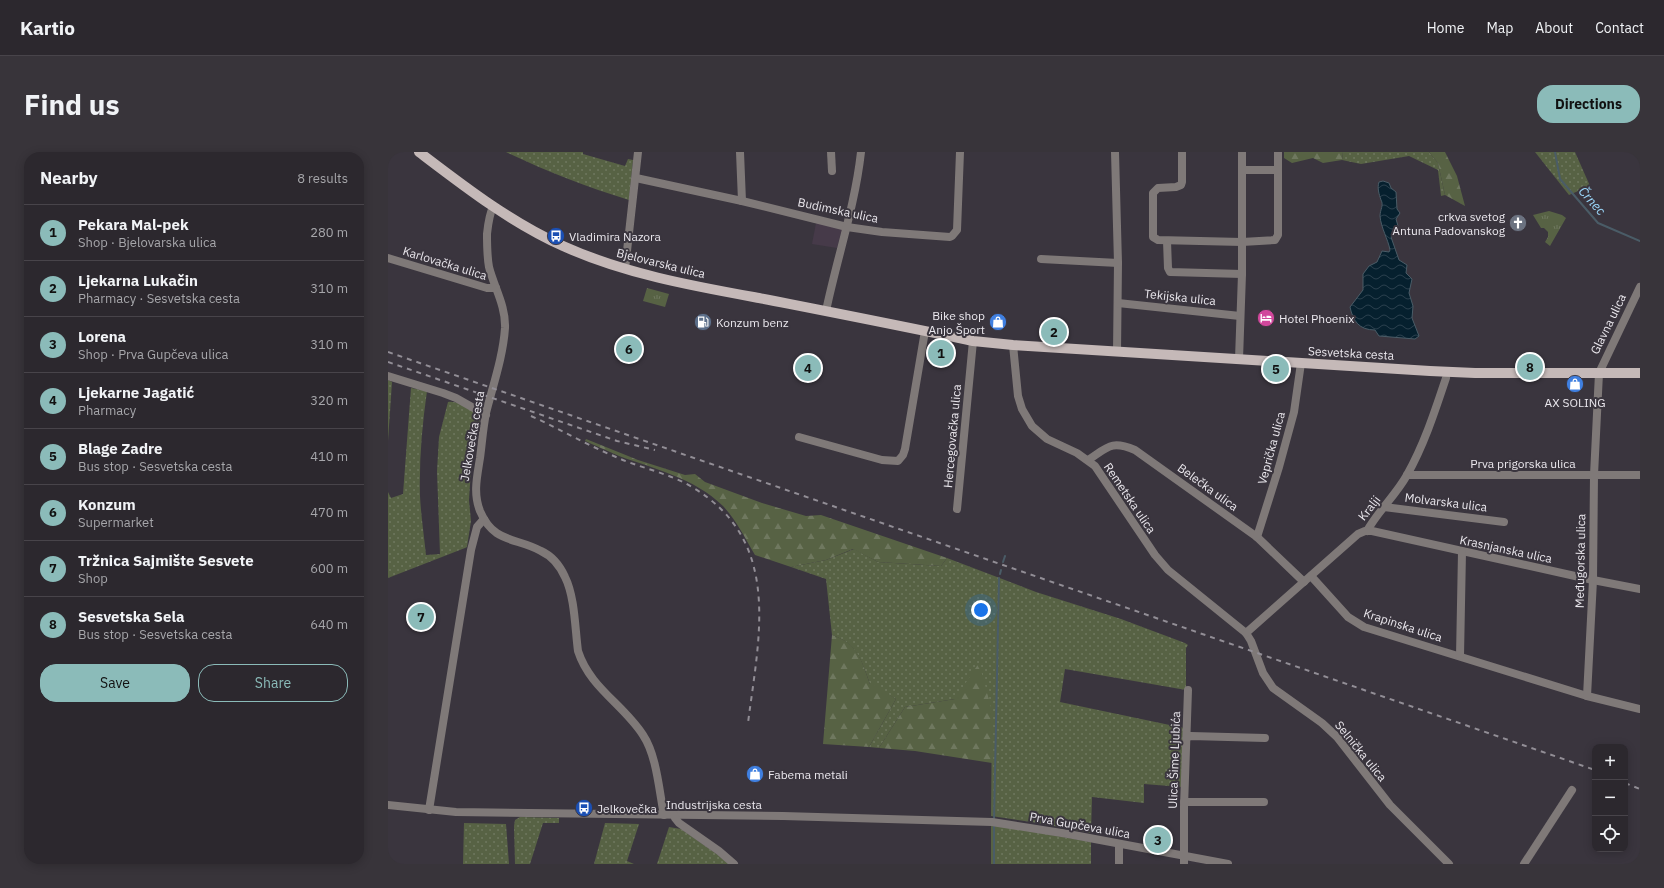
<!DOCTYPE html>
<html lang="en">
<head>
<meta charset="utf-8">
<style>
	:root { --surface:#2c282e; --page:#38343a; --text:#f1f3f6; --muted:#a6a6aa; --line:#48444a; --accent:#8bbbb9 }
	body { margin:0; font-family:"IBM Plex Sans",sans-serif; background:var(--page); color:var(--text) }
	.controls { position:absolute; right:12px; bottom:12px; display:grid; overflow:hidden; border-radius:8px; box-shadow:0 2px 10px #0003 }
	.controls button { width:36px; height:36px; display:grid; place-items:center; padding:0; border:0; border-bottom:1px solid var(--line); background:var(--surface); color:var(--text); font:20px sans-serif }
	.you { position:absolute; left:593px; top:458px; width:14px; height:14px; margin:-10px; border:3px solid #fff; border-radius:50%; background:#1a73e8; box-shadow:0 0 0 6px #1a73e833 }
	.badge { display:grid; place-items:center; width:26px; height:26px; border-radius:50%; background:var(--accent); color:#111; font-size:13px; font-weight:700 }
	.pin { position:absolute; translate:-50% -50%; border:2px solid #fff; box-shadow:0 1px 4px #0006 }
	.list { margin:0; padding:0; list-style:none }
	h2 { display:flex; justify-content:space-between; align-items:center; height:52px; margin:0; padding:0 16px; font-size:17px }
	h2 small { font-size:13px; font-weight:400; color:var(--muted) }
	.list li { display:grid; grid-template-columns:26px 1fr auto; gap:12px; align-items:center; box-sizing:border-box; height:56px; padding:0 16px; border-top:1px solid var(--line) }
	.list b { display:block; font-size:15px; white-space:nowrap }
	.list p { margin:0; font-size:13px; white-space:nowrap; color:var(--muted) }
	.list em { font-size:13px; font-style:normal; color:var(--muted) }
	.actions { display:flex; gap:8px; padding:12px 16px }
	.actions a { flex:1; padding:9px 0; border:1px solid var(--accent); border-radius:16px; text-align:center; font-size:14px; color:var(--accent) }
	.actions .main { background:var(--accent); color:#111 }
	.icon { flex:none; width:22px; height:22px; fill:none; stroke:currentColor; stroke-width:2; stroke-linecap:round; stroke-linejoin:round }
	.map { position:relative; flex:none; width:1252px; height:712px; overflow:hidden; border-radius:16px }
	header { display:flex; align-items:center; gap:24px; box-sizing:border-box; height:56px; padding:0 20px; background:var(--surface); border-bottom:1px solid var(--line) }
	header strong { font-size:19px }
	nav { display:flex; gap:22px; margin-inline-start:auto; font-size:14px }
	.intro { display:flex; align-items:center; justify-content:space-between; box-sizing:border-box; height:96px; padding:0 24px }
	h1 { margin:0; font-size:28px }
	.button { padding:10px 18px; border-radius:16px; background:var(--accent); color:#111; font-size:14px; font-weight:700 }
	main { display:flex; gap:24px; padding:0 24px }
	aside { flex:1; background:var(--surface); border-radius:16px; box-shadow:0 2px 10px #0003 }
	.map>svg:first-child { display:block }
	.education { fill:#463a49 }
	.grass { fill:url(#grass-dots) }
	.forest { fill:url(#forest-firs) }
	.park { fill:url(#park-tufts) }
	.water { fill:url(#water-waves); stroke:#4a5c67 }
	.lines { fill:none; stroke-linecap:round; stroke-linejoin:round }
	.stream { stroke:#4a5c67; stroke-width:2 }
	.minor { stroke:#7f7978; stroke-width:8 }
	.major { stroke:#c5b9b8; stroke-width:10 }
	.rail { stroke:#928e96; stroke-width:2; stroke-dasharray:5 5; stroke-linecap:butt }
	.labels { text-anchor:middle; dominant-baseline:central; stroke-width:4; stroke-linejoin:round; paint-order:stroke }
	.street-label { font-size:12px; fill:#eae7ed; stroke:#3a353e }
	.poi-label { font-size:12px; fill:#eae7ed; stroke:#3a353e; text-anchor:start }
	.water-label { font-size:13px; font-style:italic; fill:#9ad6f9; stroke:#3a353e }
</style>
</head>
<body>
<header>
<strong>Kartio</strong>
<nav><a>Home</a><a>Map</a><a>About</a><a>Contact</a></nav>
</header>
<div class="intro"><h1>Find us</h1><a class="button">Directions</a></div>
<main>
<aside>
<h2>Nearby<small>8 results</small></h2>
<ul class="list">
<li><span class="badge">1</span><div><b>Pekara Mal-pek</b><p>Shop · Bjelovarska ulica</p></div><em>280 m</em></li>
<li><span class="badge">2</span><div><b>Ljekarna Lukačin</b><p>Pharmacy · Sesvetska cesta</p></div><em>310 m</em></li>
<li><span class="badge">3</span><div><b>Lorena</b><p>Shop · Prva Gupčeva ulica</p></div><em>310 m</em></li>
<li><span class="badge">4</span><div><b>Ljekarne Jagatić</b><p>Pharmacy</p></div><em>320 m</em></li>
<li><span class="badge">5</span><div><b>Blage Zadre</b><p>Bus stop · Sesvetska cesta</p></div><em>410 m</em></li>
<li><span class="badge">6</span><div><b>Konzum</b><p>Supermarket</p></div><em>470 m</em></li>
<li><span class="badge">7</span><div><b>Tržnica Sajmište Sesvete</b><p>Shop</p></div><em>600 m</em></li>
<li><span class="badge">8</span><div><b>Sesvetska Sela</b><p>Bus stop · Sesvetska cesta</p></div><em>640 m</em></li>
</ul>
<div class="actions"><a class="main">Save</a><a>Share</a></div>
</aside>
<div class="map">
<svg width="1252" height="712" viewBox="0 0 1252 712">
	<defs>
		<pattern id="grass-dots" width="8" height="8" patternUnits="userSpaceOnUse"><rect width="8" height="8" fill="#576244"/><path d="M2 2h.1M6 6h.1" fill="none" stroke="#6f785f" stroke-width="1.8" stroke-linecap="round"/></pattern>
		<pattern id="forest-firs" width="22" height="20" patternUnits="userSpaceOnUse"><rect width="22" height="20" fill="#576244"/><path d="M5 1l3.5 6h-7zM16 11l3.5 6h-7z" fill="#6f785f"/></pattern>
		<pattern id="park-tufts" width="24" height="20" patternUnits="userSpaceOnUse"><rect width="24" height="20" fill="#576244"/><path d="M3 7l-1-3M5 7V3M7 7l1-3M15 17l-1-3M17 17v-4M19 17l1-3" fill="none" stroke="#6f785f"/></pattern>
		<pattern id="water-waves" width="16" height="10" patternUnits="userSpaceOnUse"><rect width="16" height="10" fill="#06202e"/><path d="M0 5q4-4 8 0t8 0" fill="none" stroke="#2a404d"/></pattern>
	</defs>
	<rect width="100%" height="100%" fill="#3a353e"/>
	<!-- education -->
	<path class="education" d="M 428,71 L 454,77 L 449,96 L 424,92 Z"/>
	<!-- grass -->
	<g class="grass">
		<path d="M 118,0 L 195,0 L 195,2 L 237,14 L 240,7 L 245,8 L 241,48 C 199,35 158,19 118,0 Z"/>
		<path d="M 955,0 L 1041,0 L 1050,11 L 1057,43 L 1053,44 L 1050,18 L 1021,4 L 973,12 L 954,8 Z"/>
		<path d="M 1147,0 L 1187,0 L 1202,34 L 1181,43 Z"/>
		<path d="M 0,228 L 4,230 L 0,289 Z"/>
		<path d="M 23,236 L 39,239 C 34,274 31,309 32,344 C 33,364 36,383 38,403 L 52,402 L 49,319 L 51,285 L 60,250 C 71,248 86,258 92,268 L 83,317 L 81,348 L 83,369 L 79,395 L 77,396 L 0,426 L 0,340 L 3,346 L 15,342 Z"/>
		<path d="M 466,397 L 490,410 L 553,414 L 559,406 L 648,440 L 733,467 L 797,491 L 800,493 L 798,496 L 798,538 L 677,517 L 672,550 L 796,576 L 794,635 L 756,632 L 756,651 L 704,645 L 703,681 L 650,671 L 603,664 L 604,559 L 567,547 L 517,555 L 491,596 L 481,595 L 508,547 L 482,532 C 473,508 470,492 444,483 L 438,427 L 403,415 L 438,408 Z"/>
		<path d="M 132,665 L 171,666 L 171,671 L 155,671 L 142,712 L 127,712 L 126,674 L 127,668 Z"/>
		<path d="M 76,671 L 118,672 L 121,712 L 75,712 Z"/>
		<path d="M 217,671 L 251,672 L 239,709 L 246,712 L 206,712 Z"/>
		<path d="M 603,673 L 631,677 L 703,690 L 703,712 L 603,712 Z"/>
		<path d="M 281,675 L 293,677 L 326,700 L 341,712 L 269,712 Z"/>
	</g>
	<!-- forest -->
	<g class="forest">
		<path d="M 896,0 L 955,0 L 954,8 L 935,11 L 925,6 L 904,11 L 896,6 Z"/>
		<path d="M 1041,0 L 1057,0 L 1069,24 L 1077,54 L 1057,43 L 1050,11 Z"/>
		<path d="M 198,287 L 250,308 L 297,323 L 307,322 L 317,330 L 374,351 L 418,364 L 433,363 L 559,406 L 553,414 L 490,410 L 465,397 L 438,408 L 403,415 L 367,403 C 357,386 348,368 335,354 C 306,326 267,317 231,304 C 220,299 208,294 197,289 Z"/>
		<path d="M 444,483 C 471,492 473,508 482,532 L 485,532 L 508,547 L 481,595 L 435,592 Z"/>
		<path d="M 591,511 L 604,559 L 604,611 L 527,599 L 491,596 L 517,555 L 567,547 Z"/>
	</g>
	<!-- park -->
	<g class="park">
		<path d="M 1161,59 L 1174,63 L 1178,66 L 1162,94 L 1157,90 L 1160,85 L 1160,80 L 1156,76 L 1153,76 L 1145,63 Z"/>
		<path d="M 259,136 L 281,142 L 277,155 L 255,149 Z"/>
	</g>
	<!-- water -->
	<path class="water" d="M 995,29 L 1001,31 L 1003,36 L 1008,40 L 1009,57 L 1012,61 L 1008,67 L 1010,74 L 1003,85 L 1011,108 L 1019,113 L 1018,121 L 1024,127 L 1021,141 L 1025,154 L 1024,166 L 1031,184 L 1027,187 L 991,184 L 987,178 C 971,178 965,169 962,155 L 975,138 L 975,122 L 981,114 L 989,110 L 994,99 L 1001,100 L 1002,98 C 1000,87 993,76 992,64 C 992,58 996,53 993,48 C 991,42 989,36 991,30 Z"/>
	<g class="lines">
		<!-- stream -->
		<g class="stream">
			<path d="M 1167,0 L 1172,27 L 1210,71 L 1252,89"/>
			<path d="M 615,410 L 617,404"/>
			<path d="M 612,422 L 613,418"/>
			<path d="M 606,669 L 611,426"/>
			<path d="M 606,712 L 606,673"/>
		</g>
		<!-- minor -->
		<g class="minor">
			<path d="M 352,0 L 354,49"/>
			<path d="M 443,0 L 444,19"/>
			<path d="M 727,0 L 730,111 L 729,200"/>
			<path d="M 794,0 L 794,30 L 793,33 L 788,35 L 770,36 L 765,41 L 765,85 L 770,88 L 854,90 L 887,88 L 890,83 L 890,0"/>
			<path d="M 854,18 L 890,18"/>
			<path d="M 248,26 L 354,49 L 459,75 L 494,80 L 562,85 L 564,84 L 569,78 L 572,0"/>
			<path d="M 105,55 C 101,63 100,73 99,82 C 99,93 99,104 101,115 C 106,135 118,154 117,176 C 115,205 105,233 98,261 C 95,276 94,291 92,306 C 89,325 85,341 92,359 C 106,392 128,385 153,399 C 164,404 172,414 177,425 C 187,445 187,477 190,499 C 202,536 235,552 255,583 C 269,604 271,639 276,663"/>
			<path d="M 779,89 L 780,116 L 782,120 L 854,122"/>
			<path d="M 0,106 L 99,136 L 108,136"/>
			<path d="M 653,107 L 730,111"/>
			<path d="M 237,117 L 250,0"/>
			<path d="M 730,151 L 852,164"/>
			<path d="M 438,159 C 449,106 467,54 473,0"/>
			<path d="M 625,193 L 630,244 L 634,257 L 644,274 L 659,287 L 689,301 L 707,314 L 767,403 L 780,418 L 858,481 L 863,489 L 875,521 L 885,536 L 934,571 L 949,585 L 1002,653 L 1061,712"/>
			<path d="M 851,207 L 854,122 L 854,0"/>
			<path d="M 0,224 L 55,241 L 68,246 L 98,263"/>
			<path d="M 411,285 L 494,308 L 510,309 L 515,303 L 517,297 L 537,179"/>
			<path d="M 700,308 C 720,295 723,288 747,298 L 869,385 L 916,430"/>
			<path d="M 1019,323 L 1252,323"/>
			<path d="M 996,355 L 1116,370"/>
			<path d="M 569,357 L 585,189"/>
			<path d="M 979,379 C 990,359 1008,343 1019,323 C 1036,293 1047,259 1058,226"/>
			<path d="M 869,385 L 891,315 L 906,260 L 913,211"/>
			<path d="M 923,424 L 960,465 L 976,475 L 1199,544 L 1252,557"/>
			<path d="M 858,481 L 970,382 L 977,379 L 984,379 L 1205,428 L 1252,437"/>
			<path d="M 1072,504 L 1074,400"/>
			<path d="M 1199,544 L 1205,428 L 1206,323 L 1211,221 L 1252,135"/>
			<path d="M 799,585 L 803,584 L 877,586"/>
			<path d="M 796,650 L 876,650"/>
			<path d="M 0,653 L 68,660 L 395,664 L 604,670 L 680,682 L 840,712"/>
			<path d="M 41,658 L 83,398 L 89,375 L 96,367"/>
			<path d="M 286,663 L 287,666 L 291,671 L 331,699 L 346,712"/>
			<path d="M 731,712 L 731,692"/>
			<path d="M 796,712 L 796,655 L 800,538"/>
			<path d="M 1136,712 L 1184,638"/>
		</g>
		<!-- major -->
		<path class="major" d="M 31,0 C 77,35 122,70 175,94 C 237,122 305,134 371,146 C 442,160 514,174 585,189 L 625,193 L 1042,219 L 1087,221 L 1252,221"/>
		<!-- rail -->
		<g class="rail">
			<path d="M 0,200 L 1207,618"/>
			<path d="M 0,210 L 229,289 L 267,298"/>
			<path d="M 143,264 C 172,277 199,293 228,305 C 252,316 281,321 304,335 C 395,389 371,484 360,571"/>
			<path d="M 1237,631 L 1252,637"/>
		</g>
	</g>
	<!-- icons -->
	<defs>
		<symbol id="church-disc" viewBox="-11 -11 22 22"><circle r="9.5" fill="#6b7280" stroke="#3a353e"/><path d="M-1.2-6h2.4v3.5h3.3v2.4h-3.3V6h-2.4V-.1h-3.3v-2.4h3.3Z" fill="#fff"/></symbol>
		<symbol id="bus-disc" viewBox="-11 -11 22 22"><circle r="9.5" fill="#1a4fb4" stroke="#3a353e"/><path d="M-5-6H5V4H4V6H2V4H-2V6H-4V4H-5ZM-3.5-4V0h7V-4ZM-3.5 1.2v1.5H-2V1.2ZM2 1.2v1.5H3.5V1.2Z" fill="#fff"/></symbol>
		<symbol id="hotel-disc" viewBox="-11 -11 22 22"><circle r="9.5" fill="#d1479c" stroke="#3a353e"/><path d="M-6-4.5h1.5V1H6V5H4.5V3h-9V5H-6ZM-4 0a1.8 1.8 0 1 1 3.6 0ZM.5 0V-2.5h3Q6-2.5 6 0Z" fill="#fff"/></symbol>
		<symbol id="fuel-disc" viewBox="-11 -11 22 22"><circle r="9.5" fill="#5c6f8a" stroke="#3a353e"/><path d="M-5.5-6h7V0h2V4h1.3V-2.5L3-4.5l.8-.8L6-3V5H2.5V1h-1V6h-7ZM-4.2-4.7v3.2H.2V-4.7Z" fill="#fff"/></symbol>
		<symbol id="shop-disc" viewBox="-11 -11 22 22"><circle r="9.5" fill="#3f7fe0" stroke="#3a353e"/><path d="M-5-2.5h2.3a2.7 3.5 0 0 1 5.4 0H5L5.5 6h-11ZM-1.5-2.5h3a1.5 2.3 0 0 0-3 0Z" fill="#fff"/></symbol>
	</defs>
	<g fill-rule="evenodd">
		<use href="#church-disc" x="1120" y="61" width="20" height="20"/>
		<use href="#bus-disc" x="158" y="74" width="20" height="20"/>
		<use href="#hotel-disc" x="868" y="156" width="20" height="20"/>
		<use href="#fuel-disc" x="305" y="160" width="20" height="20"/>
		<use href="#shop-disc" x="600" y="160" width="20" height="20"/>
		<use href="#shop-disc" x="1177" y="222" width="20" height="20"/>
		<use href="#shop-disc" x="357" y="612" width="20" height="20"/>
		<use href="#bus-disc" x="186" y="646" width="20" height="20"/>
	</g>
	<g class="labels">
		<!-- street labels -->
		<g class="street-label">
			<text transform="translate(450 58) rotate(12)">Budimska ulica</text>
			<text transform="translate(57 111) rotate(17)">Karlovačka ulica</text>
			<text transform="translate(273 111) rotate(14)">Bjelovarska ulica</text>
			<text transform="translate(792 145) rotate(6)">Tekijska ulica</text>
			<text transform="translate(1220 172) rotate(-64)">Glavna ulica</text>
			<text transform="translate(963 201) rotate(3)">Sesvetska cesta</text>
			<text transform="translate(84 284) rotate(-80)">Jelkovečka cesta</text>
			<text transform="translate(564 284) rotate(-85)">Hercegovačka ulica</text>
			<text transform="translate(883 296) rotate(-75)">Veprička ulica</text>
			<text x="1135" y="311">Prva prigorska ulica</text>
			<text transform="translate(820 335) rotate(36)">Belečka ulica</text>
			<text transform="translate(742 346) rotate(56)">Remetska ulica</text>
			<text transform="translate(1058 350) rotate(7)">Molvarska ulica</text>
			<text transform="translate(981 356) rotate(-52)">Kralji</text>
			<text transform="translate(1118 397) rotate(12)">Krasnjanska ulica</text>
			<text transform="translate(1192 409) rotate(-89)">Međugorska ulica</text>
			<text transform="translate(1015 473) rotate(18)">Krapinska ulica</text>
			<text transform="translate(973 599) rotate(51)">Selnička ulica</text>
			<text transform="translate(786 608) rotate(-88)">Ulica Šime Ljubića</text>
			<text x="326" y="652">Industrijska cesta</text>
			<text transform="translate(692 673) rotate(10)">Prva Gupčeva ulica</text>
		</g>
		<!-- poi labels -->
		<g class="poi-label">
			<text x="1117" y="64" text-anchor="end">crkva svetog<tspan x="1117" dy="14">Antuna Padovanskog</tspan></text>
			<text x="181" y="84">Vladimira Nazora</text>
			<text x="597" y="163" text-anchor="end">Bike shop<tspan x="597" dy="14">Anjo Šport</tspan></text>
			<text x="891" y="166">Hotel Phoenix</text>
			<text x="328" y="170">Konzum benz</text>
			<text x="1187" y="250" text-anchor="middle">AX SOLING</text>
			<text x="380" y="622">Fabema metali</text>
			<text x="209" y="656">Jelkovečka</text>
		</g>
		<!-- water labels -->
		<g class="water-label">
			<text transform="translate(1204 49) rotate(48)">Črnec</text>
		</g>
	</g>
</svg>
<div class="controls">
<button>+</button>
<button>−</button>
<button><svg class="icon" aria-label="locate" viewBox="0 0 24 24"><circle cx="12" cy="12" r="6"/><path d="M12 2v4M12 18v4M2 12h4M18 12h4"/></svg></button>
</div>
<div class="you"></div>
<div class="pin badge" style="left:553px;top:201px">1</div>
<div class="pin badge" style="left:666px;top:180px">2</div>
<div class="pin badge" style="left:770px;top:688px">3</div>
<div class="pin badge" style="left:420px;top:216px">4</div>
<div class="pin badge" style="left:888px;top:217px">5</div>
<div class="pin badge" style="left:241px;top:197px">6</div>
<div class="pin badge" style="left:33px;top:465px">7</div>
<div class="pin badge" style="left:1142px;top:215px">8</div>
</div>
</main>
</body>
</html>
